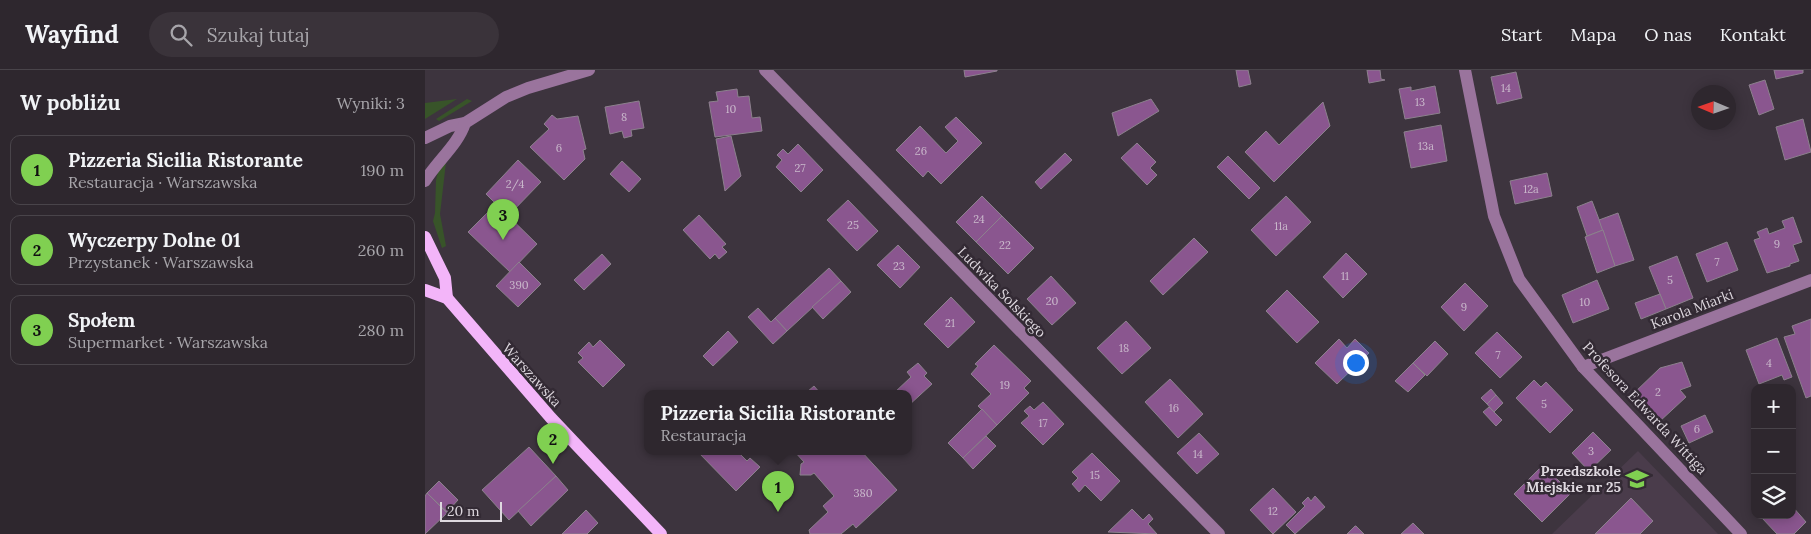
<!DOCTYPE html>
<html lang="pl">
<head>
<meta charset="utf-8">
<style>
	:root { --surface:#2e272e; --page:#3a333a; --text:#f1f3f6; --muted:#a7a5aa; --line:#49444a; --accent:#80d051 }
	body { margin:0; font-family:Lora,serif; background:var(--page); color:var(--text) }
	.controls { position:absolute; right:15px; bottom:15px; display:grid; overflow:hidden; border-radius:10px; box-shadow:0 2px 12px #0003 }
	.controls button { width:45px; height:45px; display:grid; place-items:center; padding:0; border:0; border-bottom:1px solid var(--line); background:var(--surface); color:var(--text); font:25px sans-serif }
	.compass { position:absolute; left:1266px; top:15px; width:45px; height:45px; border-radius:50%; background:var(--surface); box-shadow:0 2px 12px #0003; rotate:272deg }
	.scale { position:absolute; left:15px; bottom:12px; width:62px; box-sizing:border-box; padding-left:5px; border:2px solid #ded8df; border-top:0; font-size:14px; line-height:18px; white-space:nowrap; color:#ded8df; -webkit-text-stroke:4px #332a34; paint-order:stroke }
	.you { position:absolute; left:930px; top:292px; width:18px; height:18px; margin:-12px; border:4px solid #fff; border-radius:50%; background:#1a73e8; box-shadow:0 0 0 8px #1a73e833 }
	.badge { display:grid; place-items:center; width:32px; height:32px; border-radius:50%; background:var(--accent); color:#111; font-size:16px; font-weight:700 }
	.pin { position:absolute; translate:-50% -41px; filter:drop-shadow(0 1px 2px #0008) }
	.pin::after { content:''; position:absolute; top:26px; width:18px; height:15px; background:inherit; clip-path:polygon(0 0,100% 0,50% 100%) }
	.popup { position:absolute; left:219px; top:320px; width:268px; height:65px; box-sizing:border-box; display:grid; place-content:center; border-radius:10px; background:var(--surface); filter:drop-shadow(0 1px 4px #0005); font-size:16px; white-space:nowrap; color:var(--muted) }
	.popup b { font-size:19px; color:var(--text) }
	.popup::after { content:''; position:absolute; left:50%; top:100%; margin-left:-10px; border:10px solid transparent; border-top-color:var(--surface) }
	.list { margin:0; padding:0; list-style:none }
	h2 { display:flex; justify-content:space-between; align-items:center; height:65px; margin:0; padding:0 20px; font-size:21px }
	h2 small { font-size:16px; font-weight:400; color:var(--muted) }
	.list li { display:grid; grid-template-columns:32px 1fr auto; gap:15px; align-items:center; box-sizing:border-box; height:70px; margin:0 10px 10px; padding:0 10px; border:1px solid var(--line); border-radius:10px }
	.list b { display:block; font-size:19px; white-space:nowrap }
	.list p { margin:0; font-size:16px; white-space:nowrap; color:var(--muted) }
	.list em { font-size:16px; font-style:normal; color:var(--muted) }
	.icon { flex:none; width:28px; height:28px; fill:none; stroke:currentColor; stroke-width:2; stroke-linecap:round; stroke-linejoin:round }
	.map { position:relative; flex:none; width:1386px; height:464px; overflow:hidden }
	header { display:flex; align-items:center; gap:30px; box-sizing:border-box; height:70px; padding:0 25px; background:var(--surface); border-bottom:1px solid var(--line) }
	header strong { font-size:24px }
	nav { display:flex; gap:28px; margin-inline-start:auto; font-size:18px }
	.search { width:350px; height:45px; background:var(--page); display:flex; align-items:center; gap:12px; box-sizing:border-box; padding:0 18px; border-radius:28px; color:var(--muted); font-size:19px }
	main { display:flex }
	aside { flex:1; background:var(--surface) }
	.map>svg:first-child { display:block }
	.built { fill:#4a3c4b }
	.green { fill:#385429 }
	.building { fill:#8a568f; stroke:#8c818d }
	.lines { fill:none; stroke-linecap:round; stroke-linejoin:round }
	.minor { stroke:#9a749d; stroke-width:12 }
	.major { stroke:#f3b5f9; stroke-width:12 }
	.labels { text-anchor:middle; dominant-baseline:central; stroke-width:5; stroke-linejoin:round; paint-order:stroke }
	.number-label { font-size:11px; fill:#c9b8cb }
	.street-label { font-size:14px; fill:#ded8df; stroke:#332a34 }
	.poi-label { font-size:14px; font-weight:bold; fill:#ded8df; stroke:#332a34; text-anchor:end }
</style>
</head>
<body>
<header>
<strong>Wayfind</strong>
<div class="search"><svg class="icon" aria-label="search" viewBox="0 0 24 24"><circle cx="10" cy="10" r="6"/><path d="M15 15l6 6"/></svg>Szukaj tutaj</div>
<nav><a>Start</a><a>Mapa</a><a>O nas</a><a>Kontakt</a></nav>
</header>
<main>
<aside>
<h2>W pobliżu<small>Wyniki: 3</small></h2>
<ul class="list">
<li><span class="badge">1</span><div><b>Pizzeria Sicilia Ristorante</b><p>Restauracja · Warszawska</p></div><em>190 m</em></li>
<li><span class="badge">2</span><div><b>Wyczerpy Dolne 01</b><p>Przystanek · Warszawska</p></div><em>260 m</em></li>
<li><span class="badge">3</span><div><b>Społem</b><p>Supermarket · Warszawska</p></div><em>280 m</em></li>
</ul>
</aside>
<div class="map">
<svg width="1386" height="464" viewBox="0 0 1386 464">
	<rect width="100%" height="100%" fill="#3d343e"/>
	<!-- built -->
	<path class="built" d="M 1213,381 L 1293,464 L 1127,464 Z"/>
	<!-- green -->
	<g class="green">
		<path d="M 32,29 L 0,49 L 0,33 Z"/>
		<path d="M 42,29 L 47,31 L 14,51 L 11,49 Z"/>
		<path d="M 21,92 L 15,144 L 21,176 L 17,178 L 8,151 L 10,143 L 11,110 L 13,102 Z"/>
	</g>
	<!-- building -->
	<g class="building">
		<path d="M 539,0 L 572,0 L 572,1 L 540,7 Z"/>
		<path d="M 811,0 L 823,0 L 826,14 L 814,17 Z"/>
		<path d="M 942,0 L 955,0 L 956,9 L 960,10 L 944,13 Z"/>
		<path d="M 1349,0 L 1378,0 L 1378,3 L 1351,9 Z"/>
		<path d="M 1091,2 L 1097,28 L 1072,34 L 1066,7 Z"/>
		<path d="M 1340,10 L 1349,39 L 1334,45 L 1324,15 Z"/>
		<path d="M 1010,16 L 1015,43 L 980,49 L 974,19 L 986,17 L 986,21 Z"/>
		<path d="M 312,19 L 313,27 L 324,26 L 327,48 L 335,47 L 337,61 L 290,67 L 284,32 L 293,31 L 291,22 Z"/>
		<path d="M 726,29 L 734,41 L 693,66 L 687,43 Z"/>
		<path d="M 214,31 L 219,58 L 206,60 L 207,66 L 199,68 L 197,61 L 185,64 L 180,37 Z"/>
		<path d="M 898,32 L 905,56 L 849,112 L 820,82 L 841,61 L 854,75 Z"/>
		<path d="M 127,45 L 132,49 L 153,46 L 161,79 L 158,80 L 160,89 L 139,110 L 105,77 L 124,59 L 119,54 Z"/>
		<path d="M 531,47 L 557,73 L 516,114 L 503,101 L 498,107 L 471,80 L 495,56 L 521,83 L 533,71 L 520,57 Z"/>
		<path d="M 1378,49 L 1386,82 L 1360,90 L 1351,57 Z"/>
		<path d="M 1016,55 L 1022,91 L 986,98 L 979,62 Z"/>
		<path d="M 306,66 L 316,106 L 300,121 L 291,69 Z"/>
		<path d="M 712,73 L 731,92 L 725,98 L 732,105 L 722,115 L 696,88 Z"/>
		<path d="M 373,74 L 398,100 L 376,122 L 351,97 L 357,90 L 352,85 L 358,79 L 363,84 Z"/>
		<path d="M 640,83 L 647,90 L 616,119 L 610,112 Z"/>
		<path d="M 803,86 L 835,118 L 824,129 L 792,97 Z"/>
		<path d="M 93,90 L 116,112 L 83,146 L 61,124 Z"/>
		<path d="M 197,91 L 216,109 L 204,122 L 185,104 Z"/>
		<path d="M 1122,103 L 1127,126 L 1090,134 L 1085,111 Z"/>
		<path d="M 557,126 L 577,146 L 551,172 L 531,152 Z"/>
		<path d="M 861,126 L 886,152 L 851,186 L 826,160 Z"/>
		<path d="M 423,130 L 453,161 L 432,181 L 402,150 Z"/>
		<path d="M 1167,131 L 1178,160 L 1162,166 L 1152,137 Z"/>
		<path d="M 71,134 L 112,174 L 85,202 L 43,162 Z"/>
		<path d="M 1193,143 L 1209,190 L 1190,196 L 1174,150 Z"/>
		<path d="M 274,145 L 301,174 L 297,177 L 302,182 L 294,189 L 290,184 L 285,189 L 258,160 Z"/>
		<path d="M 577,146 L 609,178 L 583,204 L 551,172 Z"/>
		<path d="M 1368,147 L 1377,172 L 1368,175 L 1374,191 L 1365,194 L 1365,196 L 1342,203 L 1329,170 L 1335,168 L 1332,162 L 1342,158 L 1344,164 L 1360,158 L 1357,151 Z"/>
		<path d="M 1178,160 L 1190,196 L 1172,203 L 1160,167 Z"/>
		<path d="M 769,168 L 783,182 L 738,225 L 725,211 Z"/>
		<path d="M 1302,172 L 1313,200 L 1282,212 L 1271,184 Z"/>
		<path d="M 473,175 L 495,197 L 475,218 L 452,195 Z"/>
		<path d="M 921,183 L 942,204 L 918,228 L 898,207 Z"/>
		<path d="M 177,184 L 186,194 L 159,220 L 149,210 Z"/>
		<path d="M 1252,186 L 1268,228 L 1241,239 L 1224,197 Z"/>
		<path d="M 94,192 L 116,214 L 93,237 L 71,216 Z"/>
		<path d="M 404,198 L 416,211 L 362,261 L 350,248 Z"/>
		<path d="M 626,206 L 651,233 L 627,255 L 602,229 Z"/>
		<path d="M 1172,210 L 1184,239 L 1148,253 L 1137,225 Z"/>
		<path d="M 416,211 L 426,222 L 398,249 L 387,237 Z"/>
		<path d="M 1040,213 L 1063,236 L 1039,261 L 1016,237 Z"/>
		<path d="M 862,220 L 894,252 L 872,273 L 841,241 Z"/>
		<path d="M 1235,224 L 1241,239 L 1216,249 L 1210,233 Z"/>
		<path d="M 526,227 L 550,252 L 523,278 L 499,254 Z"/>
		<path d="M 333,238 L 346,252 L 350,248 L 362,261 L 348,274 L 323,247 Z"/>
		<path d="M 1386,249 L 1386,326 L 1381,328 L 1359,267 L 1370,264 L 1367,256 Z"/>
		<path d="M 701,251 L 726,278 L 697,304 L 672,278 Z"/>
		<path d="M 303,261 L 313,272 L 288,296 L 278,286 Z"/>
		<path d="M 1072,262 L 1097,287 L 1075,308 L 1050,283 Z"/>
		<path d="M 1352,268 L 1367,307 L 1359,310 L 1357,305 L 1334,314 L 1321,280 Z"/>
		<path d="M 914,269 L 922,278 L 930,269 L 944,283 L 912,314 L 890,293 Z"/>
		<path d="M 175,270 L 200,295 L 178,317 L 153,292 L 158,288 L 153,283 L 164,272 L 168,277 Z"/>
		<path d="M 1010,271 L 1023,284 L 1002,306 L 988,293 Z"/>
		<path d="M 569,275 L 606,311 L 599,318 L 604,323 L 572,355 L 553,336 L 566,324 L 546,304 L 553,296 L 550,294 Z"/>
		<path d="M 1257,292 L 1266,316 L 1255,320 L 1261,327 L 1234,352 L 1208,324 L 1235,298 Z"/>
		<path d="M 493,293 L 502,303 L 499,306 L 507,314 L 483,336 L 483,323 L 469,323 L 486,307 L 482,302 Z"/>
		<path d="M 988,293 L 1000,305 L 983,322 L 970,311 Z"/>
		<path d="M 745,309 L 778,344 L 753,368 L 720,332 Z"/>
		<path d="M 1109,310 L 1116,317 L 1121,312 L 1148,340 L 1125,363 L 1091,328 Z"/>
		<path d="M 389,316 L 395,323 L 381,323 L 382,322 Z"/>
		<path d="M 1066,319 L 1071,325 L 1062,334 L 1056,328 Z"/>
		<path d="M 1071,325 L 1078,333 L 1069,342 L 1062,334 Z"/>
		<path d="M 618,332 L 639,354 L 618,375 L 596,353 L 604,346 L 599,341 L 605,336 L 609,340 Z"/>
		<path d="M 1064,337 L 1077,350 L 1071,356 L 1058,342 Z"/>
		<path d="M 557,339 L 572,355 L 538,388 L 523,373 Z"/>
		<path d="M 1280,345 L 1288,362 L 1264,373 L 1256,356 Z"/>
		<path d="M 1168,362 L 1186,380 L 1164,401 L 1147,383 Z"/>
		<path d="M 774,363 L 794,384 L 772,404 L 752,383 Z"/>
		<path d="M 561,366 L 571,376 L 548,399 L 538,388 Z"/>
		<path d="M 104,377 L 131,406 L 84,450 L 57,420 Z"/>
		<path d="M 274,381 L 312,381 L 322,391 L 325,388 L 335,397 L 311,421 L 273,382 Z"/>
		<path d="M 369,381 L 436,381 L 472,420 L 431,458 L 428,454 L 416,464 L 385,464 L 384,460 L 403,442 L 398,436 L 409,426 L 389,403 L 386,405 L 375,405 L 376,394 L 379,392 Z"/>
		<path d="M 667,383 L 695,411 L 676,431 L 660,415 L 654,422 L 647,414 L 653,408 L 647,402 Z"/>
		<path d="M 1118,395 L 1146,423 L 1117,452 L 1089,424 Z"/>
		<path d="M 131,406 L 143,420 L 106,456 L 93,441 Z"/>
		<path d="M 14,411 L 33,430 L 22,442 L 2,423 Z"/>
		<path d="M 848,418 L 871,442 L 848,464 L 825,440 Z"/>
		<path d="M 2,423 L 22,443 L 0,464 L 0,426 Z"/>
		<path d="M 890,426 L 900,437 L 870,464 L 861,455 L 880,436 L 877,433 L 883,427 L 886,431 Z"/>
		<path d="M 1206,428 L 1228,451 L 1215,464 L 1170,464 Z"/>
		<path d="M 1367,436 L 1381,452 L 1369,464 L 1352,464 L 1337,448 L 1341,445 L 1367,445 Z"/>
		<path d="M 707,439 L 718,450 L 724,444 L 728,449 L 723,454 L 732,464 L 683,462 Z"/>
		<path d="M 161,440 L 173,453 L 162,464 L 137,464 Z"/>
		<path d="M 988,453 L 999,464 L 976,464 Z"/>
		<path d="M 930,456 L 931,456 L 939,464 L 922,464 Z"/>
	</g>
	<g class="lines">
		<!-- minor -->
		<g class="minor">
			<path d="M 340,0 L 794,464"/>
			<path d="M 1040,0 L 1069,146 L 1094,209 L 1158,297 L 1316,464"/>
			<path d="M 0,68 L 25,56 L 40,53 L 81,27 L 103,18 L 164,0"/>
			<path d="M 0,111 C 12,91 33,75 40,53"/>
			<path d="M 1158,297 L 1386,210"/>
		</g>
		<!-- major -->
		<g class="major">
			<path d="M 0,167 L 20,208 L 22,228"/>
			<path d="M 0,220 L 22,228 L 126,348 L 236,464"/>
		</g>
	</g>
	<!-- icons -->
	<defs>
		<symbol id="school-bare" viewBox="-9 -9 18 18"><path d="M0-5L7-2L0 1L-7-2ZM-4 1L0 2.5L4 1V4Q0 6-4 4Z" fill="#80d051" stroke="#332a34" stroke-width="2.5" paint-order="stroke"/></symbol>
	</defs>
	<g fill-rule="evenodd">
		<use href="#school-bare" x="1196" y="393" width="32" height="32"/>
	</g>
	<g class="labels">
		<!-- number labels -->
		<g class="number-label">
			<text x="1081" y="18">14</text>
			<text x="995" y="32">13</text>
			<text x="306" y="39">10</text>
			<text x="199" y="47">8</text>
			<text x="1001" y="76">13a</text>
			<text x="134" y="78">6</text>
			<text x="496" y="81">26</text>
			<text x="375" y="98">27</text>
			<text x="90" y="114">2/4</text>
			<text x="1106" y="119">12a</text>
			<text x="554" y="149">24</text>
			<text x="428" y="155">25</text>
			<text x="856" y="156">11a</text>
			<text x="1352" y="174">9</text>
			<text x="580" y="175">22</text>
			<text x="1292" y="192">7</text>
			<text x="474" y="196">23</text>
			<text x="920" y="206">11</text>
			<text x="1245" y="210">5</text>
			<text x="94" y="215">390</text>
			<text x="627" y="231">20</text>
			<text x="1160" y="232">10</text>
			<text x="1039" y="237">9</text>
			<text x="525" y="253">21</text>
			<text x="699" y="278">18</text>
			<text x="1073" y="285">7</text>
			<text x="1344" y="293">4</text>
			<text x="580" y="315">19</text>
			<text x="1233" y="322">2</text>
			<text x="1119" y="334">5</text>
			<text x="749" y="338">16</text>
			<text x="618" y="353">17</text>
			<text x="1272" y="359">6</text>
			<text x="1166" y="381">3</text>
			<text x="773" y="384">14</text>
			<text x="670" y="405">15</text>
			<text x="438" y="423">380</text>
			<text x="848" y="441">12</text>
		</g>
		<!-- street labels -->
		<g class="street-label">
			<text transform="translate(577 222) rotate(46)">Ludwika Solskiego</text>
			<text transform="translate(1267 239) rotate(-21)">Karola Miarki</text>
			<text transform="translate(107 305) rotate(48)">Warszawska</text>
			<text transform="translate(1220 338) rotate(47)">Profesora Edwarda Wittiga</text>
		</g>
		<!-- poi labels -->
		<g class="poi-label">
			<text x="1196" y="401">Przedszkole<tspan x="1196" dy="16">Miejskie nr 25</tspan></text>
		</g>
	</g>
</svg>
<div class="controls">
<button>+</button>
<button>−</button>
<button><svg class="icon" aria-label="layers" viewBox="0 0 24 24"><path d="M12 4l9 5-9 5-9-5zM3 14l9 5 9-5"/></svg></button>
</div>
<svg class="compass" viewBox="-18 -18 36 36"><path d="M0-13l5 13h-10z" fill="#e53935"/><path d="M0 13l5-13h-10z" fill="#a7a5aa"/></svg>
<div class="scale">20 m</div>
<div class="you"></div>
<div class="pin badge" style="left:353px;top:442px">1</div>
<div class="popup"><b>Pizzeria Sicilia Ristorante</b>Restauracja</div>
<div class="pin badge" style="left:128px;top:394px">2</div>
<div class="pin badge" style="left:78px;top:170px">3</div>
</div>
</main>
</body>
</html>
